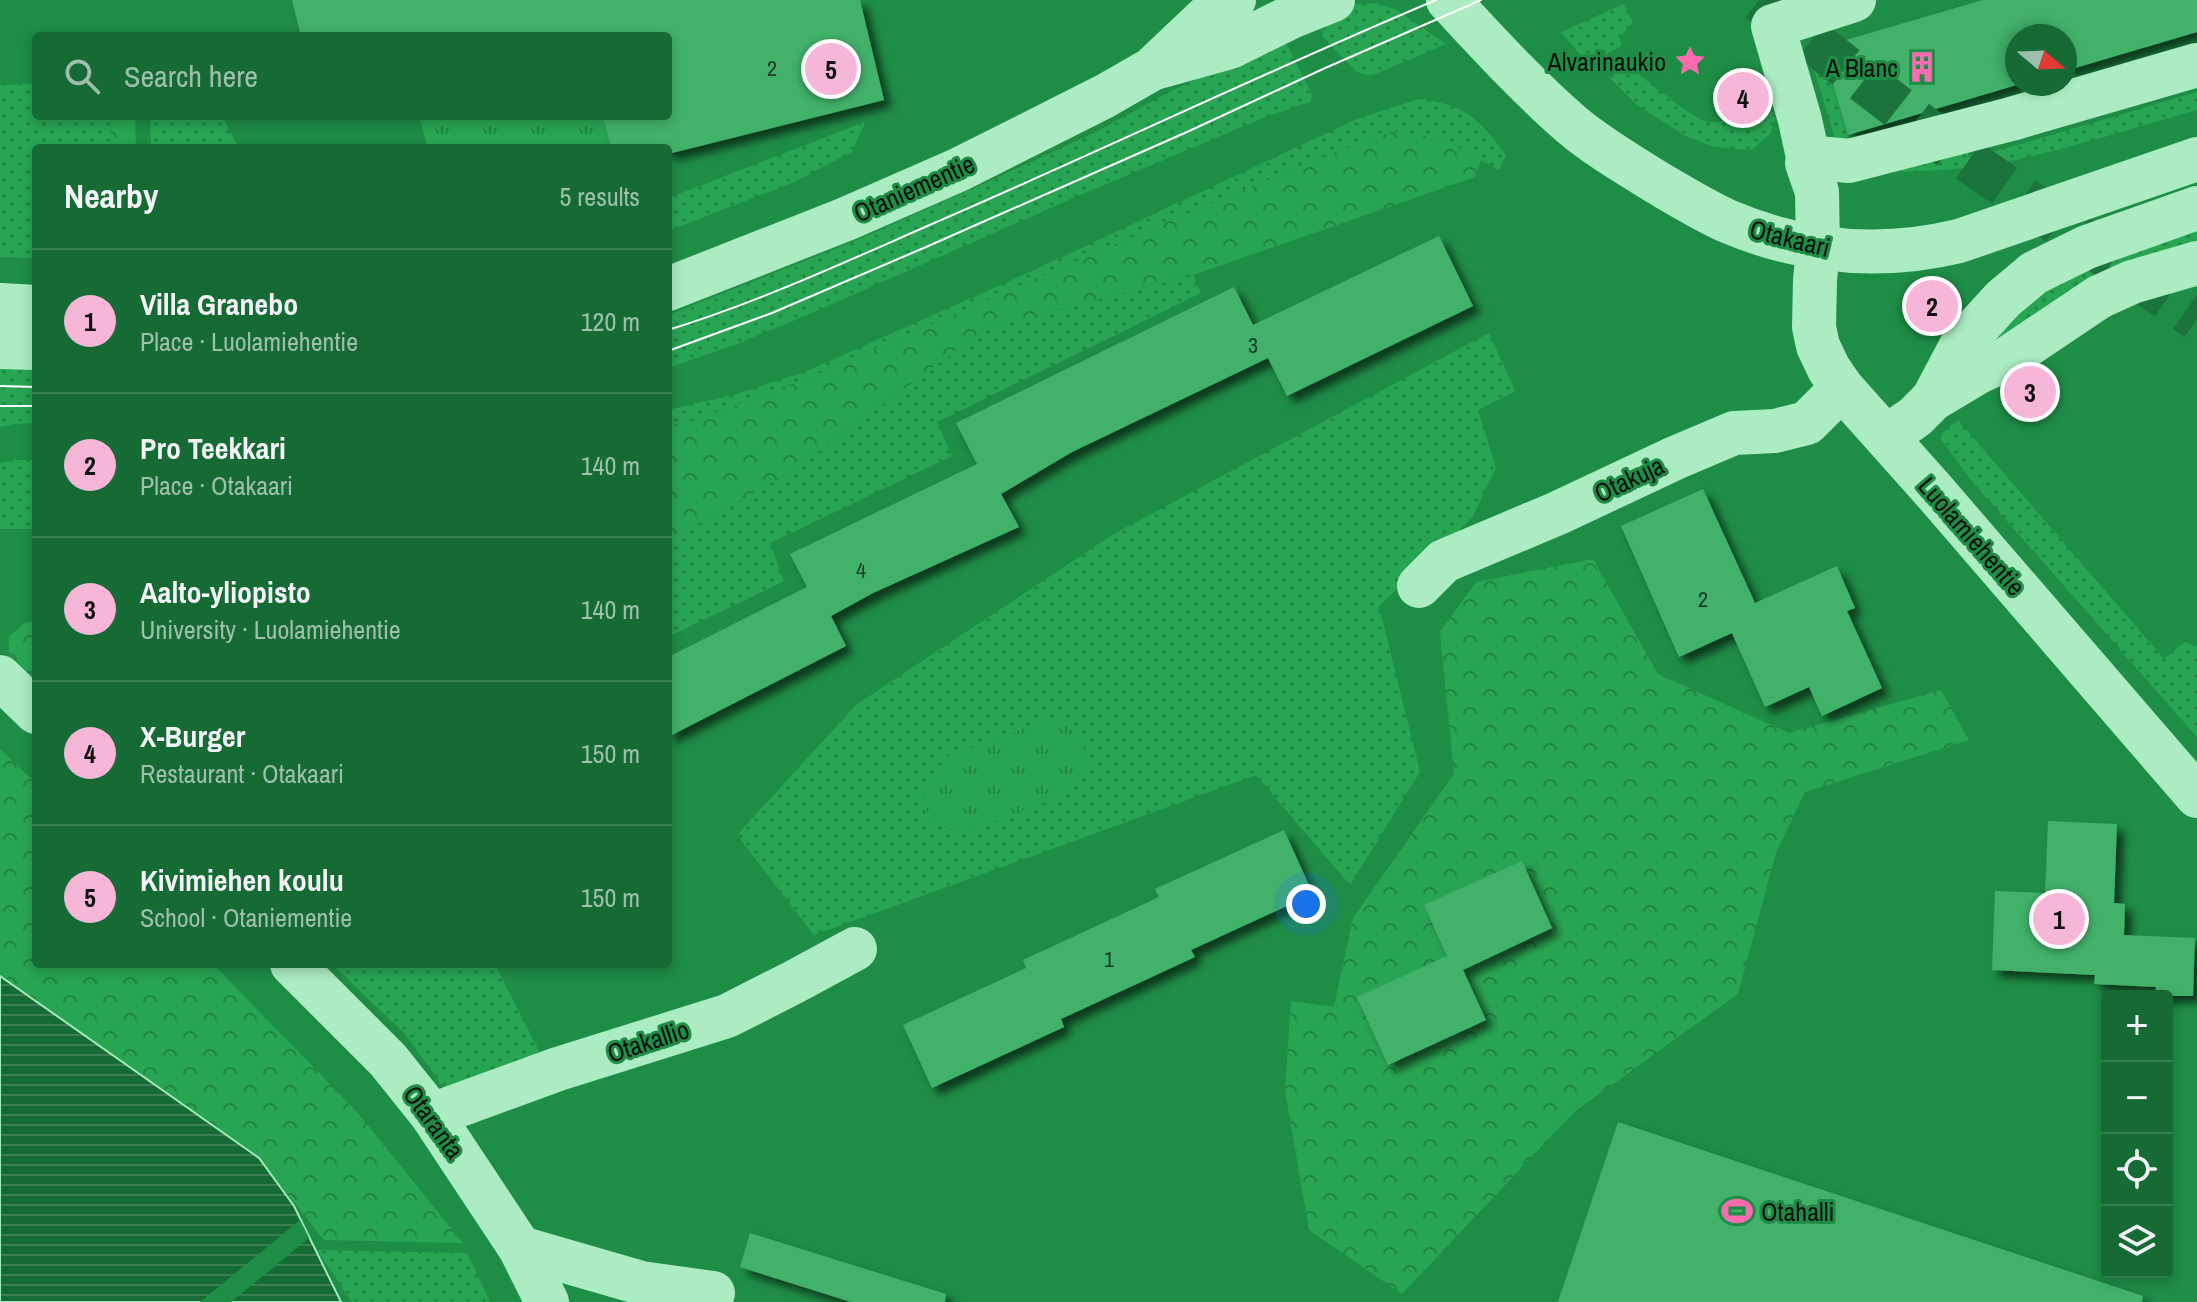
<!DOCTYPE html>
<html lang="en">
<head>
<meta charset="utf-8">
<style>
	:root { --surface:#166a34; --page:#237240; --text:#f1f3f6; --muted:#9ebfac; --line:#357d4f; --accent:#f6b6d7 }
	body { margin:0; font-family:"Archivo Narrow",sans-serif; background:var(--page); color:var(--text) }
	.controls { position:absolute; right:24px; bottom:24px; display:grid; overflow:hidden; border-radius:8px; box-shadow:0 4px 12px #0003 }
	.controls button { width:72px; height:72px; display:grid; place-items:center; padding:0; border:0; border-bottom:2px solid var(--line); background:var(--surface); color:var(--text); font:40px sans-serif }
	.compass { position:absolute; left:2005px; top:24px; width:72px; height:72px; border-radius:50%; background:var(--surface); box-shadow:0 4px 12px #0003; rotate:109deg }
	.you { position:absolute; left:1306px; top:904px; width:28px; height:28px; margin:-20px; border:6px solid #fff; border-radius:50%; background:#1a73e8; box-shadow:0 0 0 12px #1a73e833 }
	.badge { display:grid; place-items:center; width:52px; height:52px; border-radius:50%; background:var(--accent); color:#111; font-size:26px; font-weight:700 }
	.pin { position:absolute; translate:-50% -50%; border:4px solid #fff; box-shadow:0 2px 8px #0006 }
	.list { margin:0; padding:0; list-style:none }
	h2 { display:flex; justify-content:space-between; align-items:center; height:104px; margin:0; padding:0 32px; font-size:34px }
	h2 small { font-size:26px; font-weight:400; color:var(--muted) }
	.list li { display:grid; grid-template-columns:52px 1fr auto; gap:24px; align-items:center; box-sizing:border-box; height:144px; padding:0 32px; border-top:2px solid var(--line) }
	.list b { display:block; font-size:30px; white-space:nowrap }
	.list p { margin:0; font-size:26px; white-space:nowrap; color:var(--muted) }
	.list em { font-size:26px; font-style:normal; color:var(--muted) }
	.icon { flex:none; width:44px; height:44px; fill:none; stroke:currentColor; stroke-width:2; stroke-linecap:round; stroke-linejoin:round }
	.map { position:relative; flex:none; width:2197px; height:1302px; overflow:hidden }
	.search { position:absolute; background:var(--surface); box-shadow:0 4px 12px #0003; left:32px; top:32px; width:640px; height:88px; display:flex; align-items:center; gap:20px; box-sizing:border-box; padding:0 28px; border-radius:8px; color:var(--muted); font-size:30px }
	.panel { position:absolute; background:var(--surface); box-shadow:0 4px 12px #0003; left:32px; top:144px; width:640px; height:824px; border-radius:8px }
	.map>svg:first-child { display:block }
	.grass { fill:url(#grass-dots) }
	.forest { fill:url(#forest-crowns) }
	.park { fill:url(#park-tufts) }
	.water { fill:url(#water-rules); stroke:#9feeb9; stroke-width:2 }
	.pier { fill:#1e8d46 }
	.building { fill:#43b26a; filter:url(#shadow) }
	.lines { fill:none; stroke-linecap:round; stroke-linejoin:round }
	.minor-tunnel { stroke:#1b743b; stroke-width:44; stroke-dasharray:44 22; stroke-linecap:butt }
	.minor { stroke:#abecc2; stroke-width:44 }
	.tram { stroke:#fff; stroke-width:2 }
	.labels { text-anchor:middle; dominant-baseline:central; stroke-width:6; stroke-linejoin:round; paint-order:stroke }
	.number-label { font-size:22px; fill:#1e3927 }
	.poi-label { font-size:26px; fill:#111; stroke:#1e8d46; text-anchor:end }
	.street-label { font-size:26px; fill:#111; stroke:#1e8d46 }
</style>
</head>
<body>
<div class="map">
<svg width="2197" height="1302" viewBox="0 0 2197 1302">
	<defs>
		<pattern id="grass-dots" width="8" height="8" patternUnits="userSpaceOnUse" patternTransform="scale(2)"><rect width="8" height="8" fill="#28a553"/><path d="M2 2h.1M6 6h.1" fill="none" stroke="#218543" stroke-width="1.8" stroke-linecap="round"/></pattern>
		<pattern id="forest-crowns" width="20" height="18" patternUnits="userSpaceOnUse" patternTransform="scale(2)"><rect width="20" height="18" fill="#28a553"/><path d="M2 6a3 3 0 1 1 6 0M12 15a3 3 0 1 1 6 0" fill="none" stroke="#218543"/></pattern>
		<pattern id="park-tufts" width="24" height="20" patternUnits="userSpaceOnUse" patternTransform="scale(2)"><rect width="24" height="20" fill="#28a553"/><path d="M3 7l-1-3M5 7V3M7 7l1-3M15 17l-1-3M17 17v-4M19 17l1-3" fill="none" stroke="#218543"/></pattern>
		<pattern id="water-rules" width="6" height="5" patternUnits="userSpaceOnUse" patternTransform="scale(2)"><rect width="6" height="5" fill="#146b34"/><path d="M0 2.5h6" fill="none" stroke="#3d7e55"/></pattern>
		<filter id="shadow"><feDropShadow dx="7" dy="7" stdDeviation="4" flood-color="#0009"/></filter>
	</defs>
	<rect width="100%" height="100%" fill="#1e8d46"/>
	<!-- grass -->
	<g class="grass">
		<path d="M 1374,3 L 1395,9 L 1446,44 L 1371,76 L 1357,72 L 1322,36 L 1323,34 L 1316,19 L 1356,4 Z"/>
		<path d="M 1624,4 L 1633,22 L 1620,37 L 1621,46 L 1588,64 L 1561,32 Z"/>
		<path d="M 1282,35 L 1310,90 L 1312,96 L 1310,102 L 1263,118 L 1078,196 L 807,315 L 737,344 L 668,368 L 668,315 L 857,240 L 974,188 L 1096,132 L 1154,100 Z"/>
		<path d="M 1827,64 L 1850,143 L 1837,146 L 1814,69 Z"/>
		<path d="M 1629,67 C 1644,78 1693,119 1708,122 C 1719,125 1756,110 1769,105 L 1775,120 L 1770,134 L 1751,150 L 1714,147 L 1686,136 L 1637,105 L 1609,77 Z"/>
		<path d="M 36,84 L 36,116 L 112,116 L 110,148 L 36,148 L 36,258 L 0,257 L 0,85 Z"/>
		<path d="M 2197,92 L 2197,110 C 2128,129 2059,153 1988,165 C 1956,170 1923,171 1890,172 L 1967,150 L 1970,159 Z"/>
		<path d="M 1419,99 C 1466,105 1478,118 1506,155 L 1499,170 L 1441,138 L 1341,150 L 1150,229 L 808,378 L 693,421 L 668,426 L 668,410 L 737,394 L 807,371 L 1032,271 L 1357,119 Z"/>
		<path d="M 150,116 L 222,116 L 239,148 L 151,148 Z"/>
		<path d="M 865,122 L 852,152 L 794,182 L 668,231 L 668,198 Z"/>
		<path d="M 2197,221 L 2197,244 L 1999,350 L 1988,344 L 2042,287 Z"/>
		<path d="M 1193,275 L 1201,293 L 937,422 L 952,456 L 770,543 L 784,581 L 668,637 L 668,541 L 794,470 L 986,328 Z"/>
		<path d="M 1489,333 L 1515,391 L 1478,410 L 1496,468 L 1472,518 L 1379,606 L 1420,772 L 1350,885 L 1256,775 L 814,935 L 737,835 L 856,705 L 1112,535 Z"/>
		<path d="M 36,358 L 36,423 L 15,424 L 0,427 L 0,360 Z"/>
		<path d="M 1958,420 L 2164,659 L 2185,642 L 2197,647 L 2197,737 L 1971,480 L 1939,436 Z"/>
		<path d="M 14,460 L 36,460 L 36,529 L 0,529 L 0,463 Z"/>
		<path d="M 332,964 L 495,964 L 544,1061 L 448,1094 L 406,1035 Z"/>
		<path d="M 317,1250 L 467,1253 L 490,1302 L 352,1302 Z"/>
	</g>
	<!-- forest -->
	<g class="forest">
		<path d="M 112,116 L 135,116 L 136,148 L 110,148 Z"/>
		<path d="M 1391,132 L 1441,138 L 1481,160 L 1475,177 L 1193,275 L 986,328 L 794,470 L 668,541 L 668,426 L 693,421 L 808,378 L 1150,229 L 1341,150 Z"/>
		<path d="M 1593,559 L 1658,674 L 1789,733 L 1941,690 L 1969,740 L 1805,792 L 1776,853 L 1738,994 L 1574,1112 L 1402,1294 L 1309,1230 L 1285,1091 L 1291,1001 L 1334,1007 L 1353,918 L 1454,774 L 1440,632 L 1476,582 Z"/>
		<path d="M 36,621 L 36,682 L 9,653 L 9,637 L 25,623 Z"/>
		<path d="M 0,749 L 36,783 L 36,964 L 213,964 L 357,1112 L 463,1243 L 324,1240 L 259,1158 L 0,975 Z"/>
	</g>
	<!-- park -->
	<g class="park">
		<path d="M 419,116 L 603,116 L 611,148 L 428,148 Z"/>
		<path d="M 1056,717 L 1081,738 L 1088,767 L 1057,798 L 966,832 L 932,824 L 922,798 L 946,757 Z"/>
	</g>
	<!-- water -->
	<path class="water" d="M 0,976 L 259,1158 L 294,1206 L 341,1302 L 0,1302 Z"/>
	<!-- pier -->
	<path class="pier" d="M 300,1220 L 309,1238 L 231,1302 L 200,1302 Z"/>
	<!-- building -->
	<g class="building">
		<path d="M 292,0 L 860,0 L 884,100 L 668,154 L 668,148 L 611,148 L 603,116 L 668,116 L 668,36 L 301,36 Z"/>
		<path d="M 1983,0 L 2197,0 L 2197,32 L 2065,71 L 2065,36 L 2017,36 L 2017,84 L 2020,84 L 1848,135 L 1822,47 Z"/>
		<path d="M 1439,236 L 1473,306 L 1287,396 L 1268,358 L 1072,452 L 1001,494 L 1019,527 L 873,593 L 831,616 L 846,646 L 668,737 L 668,657 L 807,587 L 790,554 L 977,464 L 956,423 L 1234,287 L 1253,325 Z"/>
		<path d="M 1703,489 L 1755,603 L 1837,566 L 1855,608 L 1847,611 L 1882,688 L 1822,716 L 1809,687 L 1765,707 L 1732,633 L 1679,657 L 1621,526 Z"/>
		<path d="M 2048,821 L 2117,824 L 2114,903 L 2125,904 L 2124,935 L 2195,938 L 2193,996 L 2155,996 L 2156,987 L 2094,984 L 2095,975 L 1992,970 L 1995,891 L 2045,893 Z"/>
		<path d="M 1284,830 L 1313,894 L 1191,950 L 1195,957 L 1061,1019 L 1064,1027 L 932,1088 L 903,1025 L 1026,968 L 1023,960 L 1159,897 L 1155,889 Z"/>
		<path d="M 1522,861 L 1552,928 L 1463,970 L 1486,1020 L 1388,1065 L 1357,997 L 1447,956 L 1424,905 Z"/>
		<path d="M 1618,1122 L 2143,1296 L 2142,1302 L 1558,1302 Z"/>
		<path d="M 750,1233 L 946,1294 L 945,1302 L 851,1302 L 740,1267 Z"/>
	</g>
	<g class="lines">
		<!-- minor-tunnel -->
		<path class="minor-tunnel" d="M 1759,0 L 1953,150 L 2197,319"/>
		<!-- minor -->
		<g class="minor">
			<path d="M 1448,0 C 1488,43 1528,87 1572,125 C 1598,147 1629,165 1658,183 C 1680,196 1703,210 1727,221 C 1802,253 1880,260 1959,241 L 2197,159"/>
			<path d="M 1854,0 L 1773,26 L 1800,120 L 1808,157 L 1807,163 L 1817,192 L 1818,248 L 1815,280 L 1814,327 L 1818,346 L 1829,369 L 1842,388 L 1933,490 L 2197,796"/>
			<path d="M 1158,67 L 1230,47 L 1293,16 L 1333,0"/>
			<path d="M 1808,157 L 1849,161 L 2011,119 L 2197,65"/>
			<path d="M 668,289 L 846,219 L 958,170 L 1105,96 L 1152,69 L 1209,15 L 1234,0"/>
			<path d="M 0,305 L 36,307"/>
			<path d="M 0,347 L 36,348"/>
			<path d="M 1933,399 L 1962,344 L 2003,299 L 2034,273 L 2087,247 L 2197,208"/>
			<path d="M 1886,437 L 1915,417 L 1933,399 L 1980,371 L 2005,360 L 2099,297 L 2132,282 L 2197,263"/>
			<path d="M 1419,586 L 1444,561 L 1558,513 L 1675,458 L 1734,433 L 1775,431 L 1807,423 L 1842,388"/>
			<path d="M 0,677 L 36,712"/>
			<path d="M 292,964 L 388,1060 L 432,1115 L 520,1248 L 547,1302"/>
			<path d="M 432,1115 L 558,1069 L 727,1016 L 794,982 L 855,949"/>
			<path d="M 520,1248 L 641,1283 L 713,1293"/>
		</g>
		<!-- tram -->
		<g class="tram">
			<path d="M 668,330 C 759,302 845,262 932,224 C 1101,151 1267,71 1436,0"/>
			<path d="M 668,351 L 772,313 L 926,247 L 1187,132 L 1323,69 L 1481,0"/>
			<path d="M 0,386 L 36,387"/>
			<path d="M 0,406 L 36,406"/>
		</g>
	</g>
	<!-- icons -->
	<defs>
		<symbol id="sight-bare" viewBox="-9 -9 18 18"><path d="M0-6L1.8-2.2L6-1.7L2.9 1.2L3.7 5.4L0 3.3L-3.7 5.4L-2.9 1.2L-6-1.7L-1.8-2.2Z" fill="#fb6bb2" stroke="#1e8d46" stroke-width="2.5" paint-order="stroke"/></symbol>
		<symbol id="building-bare" viewBox="-9 -9 18 18"><path d="M-4-6H4V6H1V3H-1V6H-4ZM-2.5-4.3h1.7v1.8h-1.7ZM.8-4.3h1.7v1.8H.8ZM-2.5-1h1.7V.8h-1.7ZM.8-1h1.7V.8H.8Z" fill="#fb6bb2" stroke="#1e8d46" stroke-width="2.5" paint-order="stroke"/></symbol>
		<symbol id="stadium-bare" viewBox="-9 -9 18 18"><path d="M0-5a6.5 5 0 1 0 0 10a6.5 5 0 1 0 0-10ZM-3.5-1.8h7v3.6h-7Z" fill="#fb6bb2" stroke="#1e8d46" stroke-width="2.5" paint-order="stroke"/></symbol>
	</defs>
	<g fill-rule="evenodd">
		<use href="#sight-bare" x="1668" y="39" width="44" height="44"/>
		<use href="#building-bare" x="1900" y="45" width="44" height="44"/>
		<use href="#stadium-bare" x="1715" y="1189" width="44" height="44"/>
	</g>
	<g class="labels">
		<!-- number labels -->
		<g class="number-label">
			<text x="772" y="68">2</text>
			<text x="1253" y="345">3</text>
			<text x="861" y="570">4</text>
			<text x="1703" y="599">2</text>
			<text x="1109" y="959">1</text>
		</g>
		<!-- poi labels -->
		<g class="poi-label">
			<text x="1666" y="61">Alvarinaukio</text>
			<text x="1898" y="67">A Blanc</text>
			<text x="1761" y="1211" text-anchor="start">Otahalli</text>
		</g>
		<!-- street labels -->
		<g class="street-label">
			<text transform="translate(914 188) rotate(-24)">Otaniementie</text>
			<text transform="translate(1790 238) rotate(14)">Otakaari</text>
			<text transform="translate(1629 479) rotate(-25)">Otakuja</text>
			<text transform="translate(1972 536) rotate(49)">Luolamiehentie</text>
			<text transform="translate(648 1041) rotate(-18)">Otakallio</text>
			<text transform="translate(434 1122) rotate(54)">Otaranta</text>
		</g>
	</g>
</svg>
<div class="controls">
<button>+</button>
<button>−</button>
<button><svg class="icon" aria-label="locate" viewBox="0 0 24 24"><circle cx="12" cy="12" r="6"/><path d="M12 2v4M12 18v4M2 12h4M18 12h4"/></svg></button>
<button><svg class="icon" aria-label="layers" viewBox="0 0 24 24"><path d="M12 4l9 5-9 5-9-5zM3 14l9 5 9-5"/></svg></button>
</div>
<svg class="compass" viewBox="-18 -18 36 36"><path d="M0-13l5 13h-10z" fill="#e53935"/><path d="M0 13l5-13h-10z" fill="#9ebfac"/></svg>
<div class="you"></div>
<div class="pin badge" style="left:2059px;top:919px">1</div>
<div class="pin badge" style="left:1932px;top:306px">2</div>
<div class="pin badge" style="left:2030px;top:392px">3</div>
<div class="pin badge" style="left:1743px;top:98px">4</div>
<div class="pin badge" style="left:831px;top:69px">5</div>
<div class="search"><svg class="icon" aria-label="search" viewBox="0 0 24 24"><circle cx="10" cy="10" r="6"/><path d="M15 15l6 6"/></svg>Search here</div>
<section class="panel">
<h2>Nearby<small>5 results</small></h2>
<ul class="list">
<li><span class="badge">1</span><div><b>Villa Granebo</b><p>Place · Luolamiehentie</p></div><em>120 m</em></li>
<li><span class="badge">2</span><div><b>Pro Teekkari</b><p>Place · Otakaari</p></div><em>140 m</em></li>
<li><span class="badge">3</span><div><b>Aalto-yliopisto</b><p>University · Luolamiehentie</p></div><em>140 m</em></li>
<li><span class="badge">4</span><div><b>X-Burger</b><p>Restaurant · Otakaari</p></div><em>150 m</em></li>
<li><span class="badge">5</span><div><b>Kivimiehen koulu</b><p>School · Otaniementie</p></div><em>150 m</em></li>
</ul>
</section>
</div>
</body>
</html>
